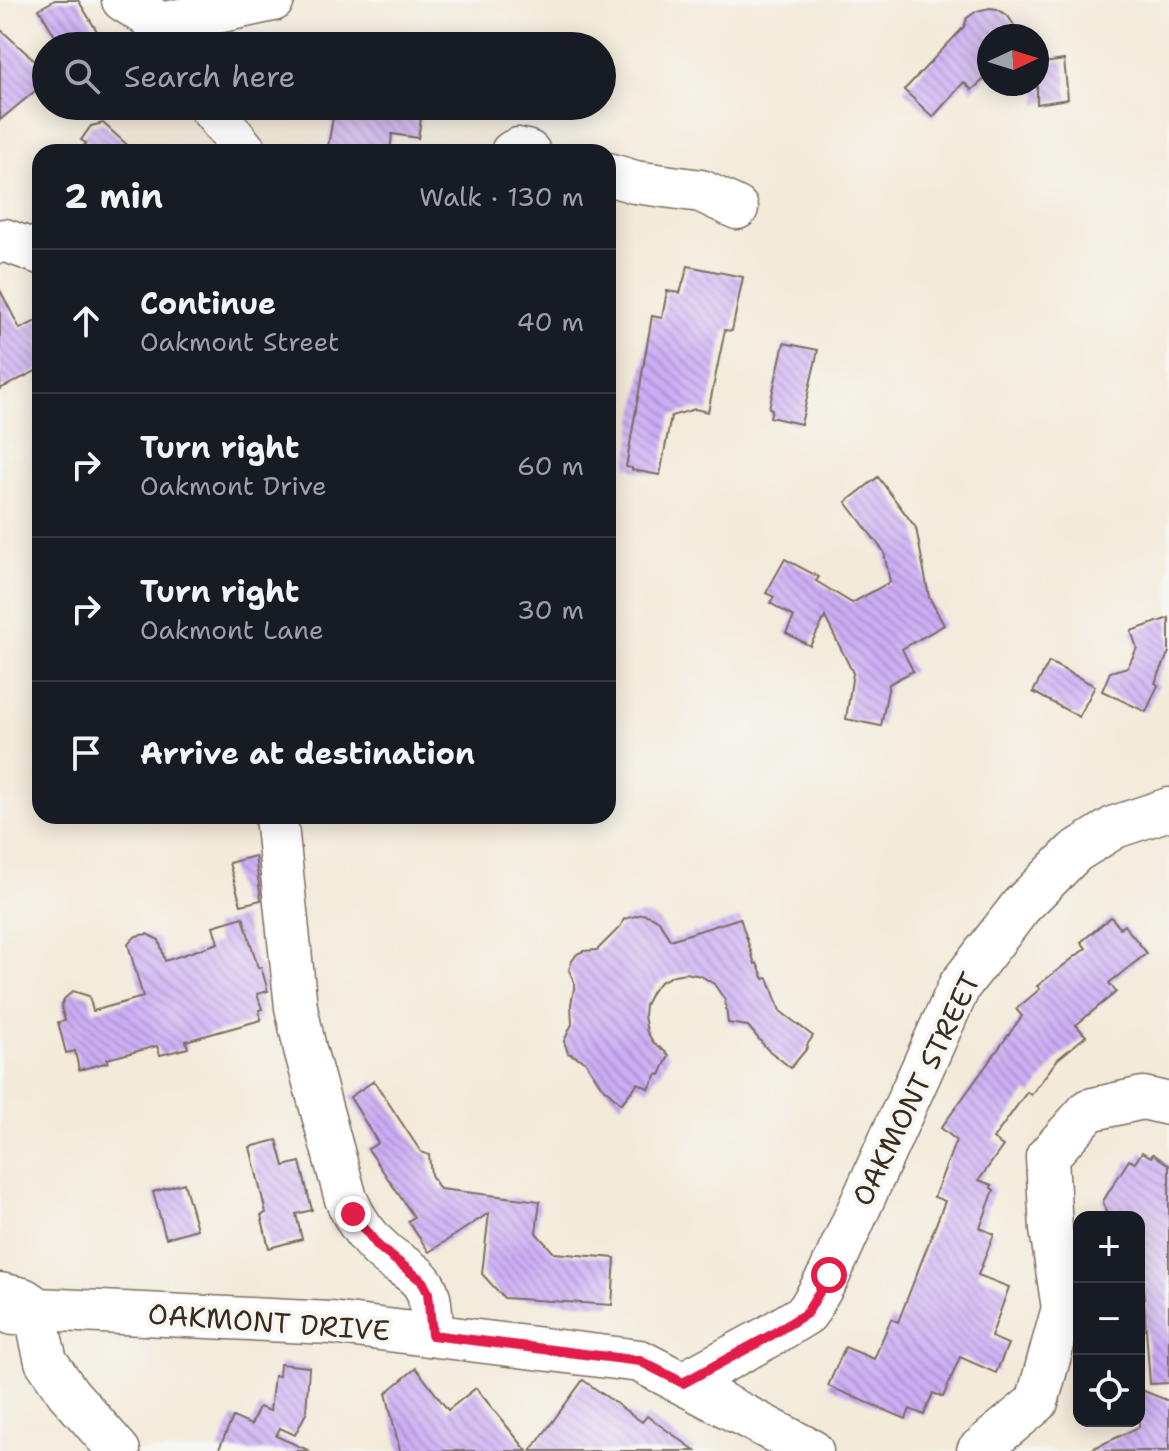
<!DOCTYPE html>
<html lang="en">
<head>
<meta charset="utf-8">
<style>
	:root { --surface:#171b24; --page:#20242c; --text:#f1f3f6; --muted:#9ea1a6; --line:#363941 }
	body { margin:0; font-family:"Shantell Sans",sans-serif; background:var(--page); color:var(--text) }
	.controls { position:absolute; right:24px; bottom:24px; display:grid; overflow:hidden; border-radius:16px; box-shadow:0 4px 20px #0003 }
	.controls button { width:72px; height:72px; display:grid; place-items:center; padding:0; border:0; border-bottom:2px solid var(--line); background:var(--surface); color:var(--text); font:40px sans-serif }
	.compass { position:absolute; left:977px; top:24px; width:72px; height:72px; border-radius:50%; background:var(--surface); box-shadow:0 4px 20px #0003; rotate:86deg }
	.stop { position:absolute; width:24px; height:24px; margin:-18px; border:6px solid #e11d48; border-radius:50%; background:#fff }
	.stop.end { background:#e11d48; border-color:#fff; box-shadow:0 2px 8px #0008 }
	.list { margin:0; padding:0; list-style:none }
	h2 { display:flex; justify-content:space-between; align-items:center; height:104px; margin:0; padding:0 32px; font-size:34px }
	h2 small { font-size:26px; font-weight:400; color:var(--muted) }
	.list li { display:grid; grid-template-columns:52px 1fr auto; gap:24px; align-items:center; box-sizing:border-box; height:144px; padding:0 32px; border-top:2px solid var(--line) }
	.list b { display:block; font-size:30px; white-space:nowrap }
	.list p { margin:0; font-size:26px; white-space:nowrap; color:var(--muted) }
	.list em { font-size:26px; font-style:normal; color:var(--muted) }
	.icon { flex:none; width:44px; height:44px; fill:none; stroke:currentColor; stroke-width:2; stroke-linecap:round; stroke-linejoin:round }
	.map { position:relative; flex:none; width:1169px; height:1451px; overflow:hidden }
	.search { position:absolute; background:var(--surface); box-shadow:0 4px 20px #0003; left:32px; top:32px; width:584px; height:88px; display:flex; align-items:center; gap:20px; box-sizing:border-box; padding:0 28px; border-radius:44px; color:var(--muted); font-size:30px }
	.panel { position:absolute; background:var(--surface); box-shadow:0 4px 20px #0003; left:32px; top:144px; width:584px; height:680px; border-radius:24px }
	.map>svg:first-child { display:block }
	.building { fill:url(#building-back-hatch) }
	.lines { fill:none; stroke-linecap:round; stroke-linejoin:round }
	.minor-casing { stroke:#7b6d5f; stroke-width:45 }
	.minor { stroke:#fff; stroke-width:42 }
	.route { stroke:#e11d48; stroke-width:10 }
	.labels { text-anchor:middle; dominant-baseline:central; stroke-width:8; stroke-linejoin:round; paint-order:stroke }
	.street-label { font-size:28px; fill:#3b2a1e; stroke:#f6f6f2 }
</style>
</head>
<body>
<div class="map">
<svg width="1169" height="1451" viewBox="0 0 1169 1451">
	<defs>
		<pattern id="building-back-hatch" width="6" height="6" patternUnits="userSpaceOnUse" patternTransform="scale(2)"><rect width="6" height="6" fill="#ccadf5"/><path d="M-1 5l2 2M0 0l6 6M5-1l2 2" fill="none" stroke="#a78dc6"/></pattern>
	</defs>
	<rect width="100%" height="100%" fill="#f6f6f2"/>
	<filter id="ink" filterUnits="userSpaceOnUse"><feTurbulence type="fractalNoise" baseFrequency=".0125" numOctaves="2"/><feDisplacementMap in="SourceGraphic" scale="16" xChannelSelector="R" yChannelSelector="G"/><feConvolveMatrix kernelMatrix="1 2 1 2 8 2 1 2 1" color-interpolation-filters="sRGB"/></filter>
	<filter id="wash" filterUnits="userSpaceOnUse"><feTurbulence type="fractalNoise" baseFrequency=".006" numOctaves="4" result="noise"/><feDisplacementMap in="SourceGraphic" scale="32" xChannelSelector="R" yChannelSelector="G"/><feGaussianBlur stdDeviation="1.8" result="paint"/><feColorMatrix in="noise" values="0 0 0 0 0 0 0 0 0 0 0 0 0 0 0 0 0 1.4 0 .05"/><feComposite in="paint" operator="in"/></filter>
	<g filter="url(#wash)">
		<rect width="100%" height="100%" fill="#f3ead9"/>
		<g id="blocks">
			<!-- building -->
			<g class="building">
				<path d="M 55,0 L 78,0 L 106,46 L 61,46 L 39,9 Z"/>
				<path d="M 990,8 L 997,9 L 1008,16 L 1021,36 L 989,36 L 989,75 L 972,90 L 964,82 L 933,117 L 904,90 L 964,27 L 967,18 L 977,11 Z"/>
				<path d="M 0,29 L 46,71 L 46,82 L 0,120 Z"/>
				<path d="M 1064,60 L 1068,99 L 1037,104 L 1037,64 Z"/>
				<path d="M 335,106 L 423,106 L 418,138 L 392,134 L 390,152 L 337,152 L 338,148 L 328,146 Z"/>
				<path d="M 103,123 L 135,152 L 79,152 L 86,143 L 81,140 L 91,126 Z"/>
				<path d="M 688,266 L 743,277 L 732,331 L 725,330 L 708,412 L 695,409 L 671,416 L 660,475 L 632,470 L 632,468 L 626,467 L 652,316 L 662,318 L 667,291 L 680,293 Z"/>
				<path d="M 0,290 L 20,329 L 40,319 L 40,369 L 0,389 Z"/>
				<path d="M 784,343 L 818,350 L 801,424 L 770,417 L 772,409 L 769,408 Z"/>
				<path d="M 878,477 L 916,528 L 929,597 L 944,625 L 902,649 L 913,671 L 889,684 L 881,726 L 846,719 L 853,673 L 825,617 L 810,646 L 786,633 L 794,617 L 770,603 L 774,597 L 766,593 L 785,559 L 819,577 L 816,581 L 852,603 L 890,582 L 884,552 L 846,502 Z"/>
				<path d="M 1169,618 L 1169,652 L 1155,683 L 1158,685 L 1146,712 L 1102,691 L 1110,672 L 1128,667 L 1137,648 L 1131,631 Z"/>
				<path d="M 1049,662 L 1095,686 L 1079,717 L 1033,692 Z"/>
				<path d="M 255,856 L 261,900 L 241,905 L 229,863 Z"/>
				<path d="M 643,914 L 650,916 L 659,921 L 670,940 L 740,918 L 755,964 L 757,963 L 764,979 L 768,978 L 780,1011 L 813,1036 L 807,1045 L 808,1047 L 791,1068 L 767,1049 L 748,1026 L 728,1023 L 725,1000 L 714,984 L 701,976 L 686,973 L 674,975 L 660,982 L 652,991 L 645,1005 L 644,1016 L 647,1032 L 653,1042 L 669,1055 L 660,1075 L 657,1074 L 649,1089 L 638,1083 L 621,1104 L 600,1084 L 585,1061 L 568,1053 L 564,1041 L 572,1024 L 571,1004 L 575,984 L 569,970 L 572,961 L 577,954 L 583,951 L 597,950 L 620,927 L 624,919 Z"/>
				<path d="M 243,917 L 258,968 L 261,967 L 268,991 L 257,994 L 262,1009 L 259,1010 L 261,1020 L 186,1041 L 188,1048 L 160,1055 L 157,1046 L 107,1059 L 108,1062 L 79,1070 L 75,1051 L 66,1053 L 58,1022 L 65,1021 L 61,1006 L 64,999 L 73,991 L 89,996 L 93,1011 L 143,997 L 128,944 L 136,936 L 147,934 L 159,940 L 165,961 L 218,943 L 213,926 Z"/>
				<path d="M 1111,917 L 1120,928 L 1124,925 L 1147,953 L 1109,983 L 1116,992 L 1076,1025 L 1086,1036 L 1058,1059 L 1031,1095 L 1027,1092 L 993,1139 L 1003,1146 L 979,1180 L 992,1185 L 991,1188 L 994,1190 L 980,1228 L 994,1234 L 978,1275 L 1009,1287 L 991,1337 L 1008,1344 L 996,1373 L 960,1357 L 943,1397 L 933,1393 L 924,1415 L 910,1409 L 906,1419 L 828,1386 L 845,1347 L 874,1359 L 891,1319 L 898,1322 L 945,1201 L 934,1197 L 956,1140 L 941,1128 L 1022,1016 L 1016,1009 L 1040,989 L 1037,986 L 1086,948 L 1081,942 Z"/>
				<path d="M 374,1081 L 421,1152 L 429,1155 L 431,1175 L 440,1189 L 540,1201 L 536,1233 L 554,1253 L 615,1258 L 612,1305 L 504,1298 L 482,1274 L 489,1213 L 429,1252 L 408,1221 L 414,1217 L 368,1149 L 378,1143 L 350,1097 Z"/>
				<path d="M 277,1140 L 284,1166 L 300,1162 L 312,1210 L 296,1214 L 302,1239 L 269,1248 L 261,1215 L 266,1213 L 250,1147 Z"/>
				<path d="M 1142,1152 L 1151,1157 L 1153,1154 L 1169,1165 L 1169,1383 L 1150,1384 L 1143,1288 L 1139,1289 L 1139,1217 L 1107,1217 L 1103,1201 L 1129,1160 L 1135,1163 Z"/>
				<path d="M 184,1183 L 197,1229 L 166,1238 L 153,1192 Z"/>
				<path d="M 280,1364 L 309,1367 L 306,1413 L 295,1435 L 280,1428 L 276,1436 L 310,1451 L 218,1451 L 233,1417 L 251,1425 L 259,1407 L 270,1411 L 274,1376 L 279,1376 Z"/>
				<path d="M 416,1368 L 448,1410 L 476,1388 L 527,1451 L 400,1451 L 386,1393 Z"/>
				<path d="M 583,1380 L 642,1422 L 647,1416 L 696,1451 L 531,1451 Z"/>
				<path d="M 1139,1389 L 1169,1401 L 1169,1451 L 1088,1451 L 1139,1427 Z"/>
			</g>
		</g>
	</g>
	<g filter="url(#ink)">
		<use href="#blocks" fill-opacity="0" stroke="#7b6d5f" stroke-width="2"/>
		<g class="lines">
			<defs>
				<g id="minor">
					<path d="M 123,0 L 161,24 L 273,0"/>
					<path d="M 209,106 L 246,152"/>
					<path d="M 512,152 L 518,149 L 529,152"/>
					<path d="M 608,174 L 635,182 L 701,191 L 737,208"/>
					<path d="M 0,242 L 4,240 L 40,253"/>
					<path d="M 276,816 L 296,1007 L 305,1049 L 346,1199 C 355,1220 368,1239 386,1254 C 400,1266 420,1273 427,1291 C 432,1304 431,1321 432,1335"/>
					<path d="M 0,1294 L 23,1299 L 38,1309 L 331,1323 L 640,1361 L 812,1451"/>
					<path d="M 13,1314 L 38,1309 L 40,1335 L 46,1361 L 68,1393 L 119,1451"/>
					<path d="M 683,1383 L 768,1337 L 807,1313 L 829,1275 L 960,985 L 1021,906 L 1075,852 L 1115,827 L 1169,809"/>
					<path d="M 978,1451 L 1037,1402 L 1063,1308 L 1051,1229 L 1047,1157 L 1089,1110 L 1143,1098 L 1169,1104"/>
				</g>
			</defs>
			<!-- minor casing -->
			<use href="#minor" class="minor-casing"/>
			<!-- minor -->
			<use href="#minor" class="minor"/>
		</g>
	</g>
	<g class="lines" filter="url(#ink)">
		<!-- route -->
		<path class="route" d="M 353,1214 L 378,1246 L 422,1281 L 428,1293 L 432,1335 L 640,1361 L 683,1383 L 768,1337 L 807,1313 L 829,1275"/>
	</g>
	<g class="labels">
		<!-- street labels -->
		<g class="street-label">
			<text transform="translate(916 1089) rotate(-64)">OAKMONT STREET</text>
			<text transform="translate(269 1322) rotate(4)">OAKMONT DRIVE</text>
		</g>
	</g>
</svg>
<div class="controls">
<button>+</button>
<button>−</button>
<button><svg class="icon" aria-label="locate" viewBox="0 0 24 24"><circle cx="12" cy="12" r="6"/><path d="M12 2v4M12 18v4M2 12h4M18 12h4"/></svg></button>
</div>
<svg class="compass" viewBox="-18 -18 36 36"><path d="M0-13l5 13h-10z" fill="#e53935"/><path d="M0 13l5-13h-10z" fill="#9ea1a6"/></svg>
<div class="stop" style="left:829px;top:1275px"></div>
<div class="stop end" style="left:353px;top:1214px"></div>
<div class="search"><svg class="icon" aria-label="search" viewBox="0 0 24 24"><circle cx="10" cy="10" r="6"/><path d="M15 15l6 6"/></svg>Search here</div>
<section class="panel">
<h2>2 min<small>Walk · 130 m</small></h2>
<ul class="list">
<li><svg class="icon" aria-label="ahead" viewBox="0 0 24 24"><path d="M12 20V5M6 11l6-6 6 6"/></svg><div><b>Continue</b><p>Oakmont Street</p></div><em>40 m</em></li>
<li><svg class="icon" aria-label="right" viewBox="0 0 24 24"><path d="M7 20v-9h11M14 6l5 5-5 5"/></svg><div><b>Turn right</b><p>Oakmont Drive</p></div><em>60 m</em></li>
<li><svg class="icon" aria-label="right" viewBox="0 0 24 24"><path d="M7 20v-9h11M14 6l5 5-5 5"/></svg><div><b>Turn right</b><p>Oakmont Lane</p></div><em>30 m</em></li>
<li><svg class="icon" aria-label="arrive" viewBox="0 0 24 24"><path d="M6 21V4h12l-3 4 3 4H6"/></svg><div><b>Arrive at destination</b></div></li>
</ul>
</section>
</div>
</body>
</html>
